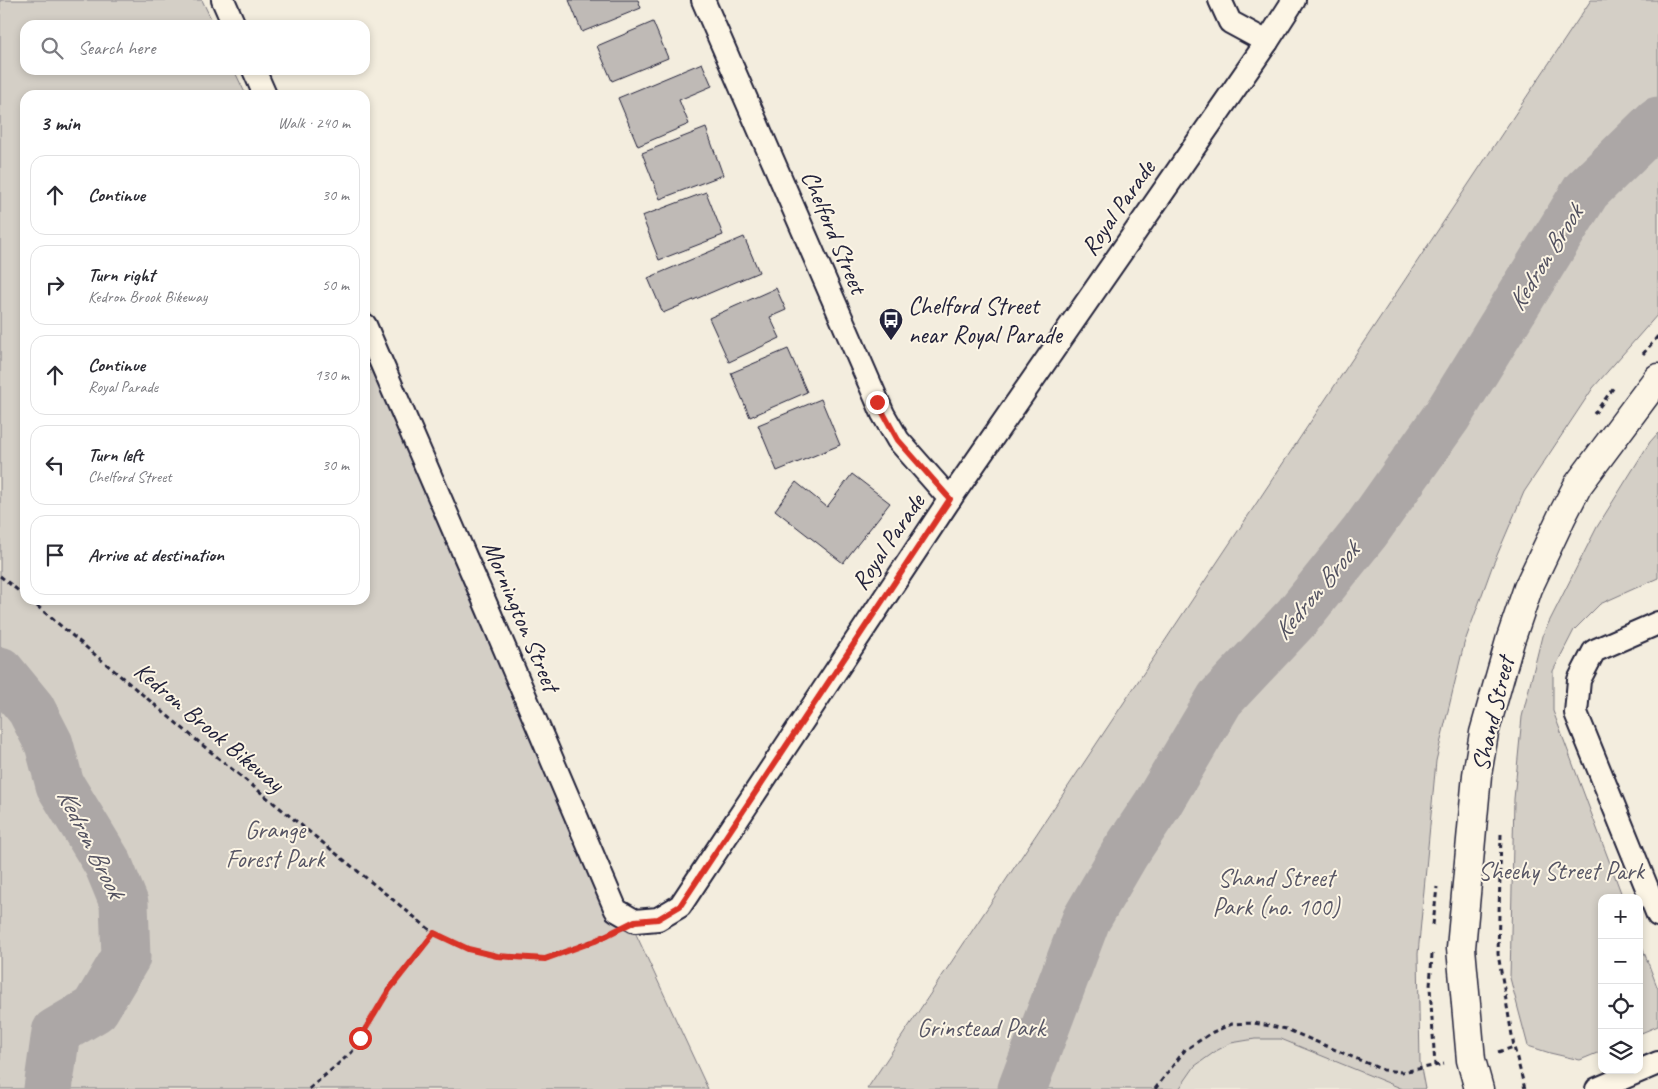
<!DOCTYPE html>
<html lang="en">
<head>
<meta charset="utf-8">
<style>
	:root { --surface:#fff; --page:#f2f2f3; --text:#2b2b33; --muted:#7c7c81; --line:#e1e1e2 }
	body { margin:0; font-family:Caveat,sans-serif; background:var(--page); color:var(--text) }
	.controls { position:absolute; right:15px; bottom:15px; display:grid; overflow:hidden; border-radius:10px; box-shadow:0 2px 8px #0003 }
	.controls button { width:45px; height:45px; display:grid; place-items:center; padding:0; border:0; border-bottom:1px solid var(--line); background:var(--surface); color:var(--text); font:25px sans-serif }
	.stop { position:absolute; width:15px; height:15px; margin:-11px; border:4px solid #d93025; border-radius:50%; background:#fff }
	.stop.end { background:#d93025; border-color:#fff; box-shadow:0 1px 5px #0008 }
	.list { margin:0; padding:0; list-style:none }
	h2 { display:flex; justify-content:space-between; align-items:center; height:65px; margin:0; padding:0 20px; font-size:21px }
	h2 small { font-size:16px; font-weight:400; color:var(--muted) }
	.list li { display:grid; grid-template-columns:32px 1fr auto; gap:15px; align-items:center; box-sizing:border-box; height:80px; margin:0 10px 10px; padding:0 10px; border:1px solid var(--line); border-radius:15px }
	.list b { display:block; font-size:19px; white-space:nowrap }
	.list p { margin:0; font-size:16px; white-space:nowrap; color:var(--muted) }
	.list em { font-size:16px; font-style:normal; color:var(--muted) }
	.icon { flex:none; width:28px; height:28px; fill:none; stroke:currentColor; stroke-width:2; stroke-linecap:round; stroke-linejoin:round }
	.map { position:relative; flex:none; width:1658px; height:1089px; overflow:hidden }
	.search { position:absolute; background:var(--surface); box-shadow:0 2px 8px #0003; left:20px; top:20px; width:350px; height:55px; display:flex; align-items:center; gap:12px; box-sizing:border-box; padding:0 18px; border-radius:15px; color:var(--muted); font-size:19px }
	.panel { position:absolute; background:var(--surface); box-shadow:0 2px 8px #0003; left:20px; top:90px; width:350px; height:515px; border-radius:15px }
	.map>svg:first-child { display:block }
	.built { fill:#e3ded2 }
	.green { fill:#d4cfc6; stroke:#7b7880 }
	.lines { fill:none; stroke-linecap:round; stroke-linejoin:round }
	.river { stroke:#aca7a6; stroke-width:49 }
	.building { fill:#bfbab6; stroke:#22223b }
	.street-casing { stroke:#22223b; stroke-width:26 }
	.primary-casing { stroke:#22223b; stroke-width:31 }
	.path { stroke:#22223b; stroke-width:3; stroke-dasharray:5 4; stroke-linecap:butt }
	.street { stroke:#fcf5e5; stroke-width:22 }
	.primary { stroke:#fcf5e5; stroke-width:28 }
	.route { stroke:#d93025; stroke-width:6 }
	.labels { text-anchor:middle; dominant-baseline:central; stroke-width:4; stroke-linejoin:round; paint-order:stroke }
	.street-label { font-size:25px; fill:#22223b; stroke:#fcf5e5 }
	.poi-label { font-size:25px; fill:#22223b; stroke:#fcf5e5; text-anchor:start }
	.park-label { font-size:25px; fill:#575665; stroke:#fcf5e5 }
	.water-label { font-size:26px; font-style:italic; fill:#525160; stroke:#fcf5e5 }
</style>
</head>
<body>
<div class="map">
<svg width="1658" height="1089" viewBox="0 0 1658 1089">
	<rect width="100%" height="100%" fill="#f3edde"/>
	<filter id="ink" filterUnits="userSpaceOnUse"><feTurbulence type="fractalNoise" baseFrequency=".02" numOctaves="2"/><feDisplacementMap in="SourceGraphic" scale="10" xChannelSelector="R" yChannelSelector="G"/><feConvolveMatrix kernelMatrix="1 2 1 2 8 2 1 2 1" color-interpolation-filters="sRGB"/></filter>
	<g filter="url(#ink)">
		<!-- built -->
		<path class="built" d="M 1255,1039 L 1281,1039 L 1403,1089 L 1179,1089 L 1195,1066 L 1216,1051 L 1231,1043 Z"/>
		<!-- green -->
		<g class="green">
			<path d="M 0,0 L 202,0 L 214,25 L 25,25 L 25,70 L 234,70 L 246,95 L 25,95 L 25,600 L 365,600 L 365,351 L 708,1089 L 0,1089 Z"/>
			<path d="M 1591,0 L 1658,0 L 1658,314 L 1593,388 L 1524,492 L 1492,567 L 1464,644 L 1436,761 L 1418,954 L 1420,1063 L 1425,1089 L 1403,1089 L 1281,1039 L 1255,1039 L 1231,1043 L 1216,1051 L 1195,1066 L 1179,1089 L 867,1089 Z"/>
			<path d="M 1658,433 L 1658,578 L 1600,604 L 1574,630 L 1553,671 L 1553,711 L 1623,898 L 1602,898 L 1602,1051 L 1580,1060 L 1550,1053 L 1528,1046 L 1510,978 L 1514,799 L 1522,717 L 1542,636 L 1597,527 L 1650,442 Z"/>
			<path d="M 1639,939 L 1658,989 L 1658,1026 L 1639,1034 Z"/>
		</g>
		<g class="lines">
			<!-- river -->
			<g class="river">
				<path d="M 0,671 L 31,709 L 49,744 L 60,785 L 108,864 L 124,903 L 126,957 L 95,1009 L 56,1032 L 48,1089"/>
				<path d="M 1022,1089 L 1086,920 L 1125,853 L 1157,805 L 1220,699 L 1297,617 L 1365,532 L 1447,416 L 1586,191 L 1658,121"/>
			</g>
		</g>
		<!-- building -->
		<g class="building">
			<path d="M 569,0 L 638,0 L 641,8 L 582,32 Z"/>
			<path d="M 653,22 L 668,58 L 612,81 L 597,46 Z"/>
			<path d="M 702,63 L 712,86 L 679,100 L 689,124 L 638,146 L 618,98 Z"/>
			<path d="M 706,128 L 723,175 L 660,199 L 642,153 Z"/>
			<path d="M 706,192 L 723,235 L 659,260 L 642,216 Z"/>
			<path d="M 744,237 L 759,272 L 663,313 L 648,278 Z"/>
			<path d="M 776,288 L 786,310 L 770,317 L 780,338 L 729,362 L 709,318 Z"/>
			<path d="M 788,349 L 807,392 L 750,417 L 731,373 Z"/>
			<path d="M 821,399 L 840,445 L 777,471 L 758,425 Z"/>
			<path d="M 852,474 L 890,503 L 843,563 L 775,510 L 796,482 L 827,507 Z"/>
		</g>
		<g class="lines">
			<defs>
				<g id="street">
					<path d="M 223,0 L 234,25"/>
					<path d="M 703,0 L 883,414 L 898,440 L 950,499"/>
					<path d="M 1220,0 L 1230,22 L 1267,42"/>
					<path d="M 254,70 L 265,95"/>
					<path d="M 365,325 L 487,607 L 616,910 L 635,921 L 658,919 L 680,906 L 950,499 L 1267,42 L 1294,0"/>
					<path d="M 1658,623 L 1594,651 L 1579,680 L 1576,713 L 1658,915"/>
					<path d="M 1597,1089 L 1658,1063"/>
				</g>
				<path id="primary" d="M 1479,1089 L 1471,1060 L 1461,948 L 1477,775 L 1484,733 L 1510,641 L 1528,588 L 1562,516 L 1578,485 L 1658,378"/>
			</defs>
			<!-- street casing -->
			<use href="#street" class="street-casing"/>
			<!-- primary casing -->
			<use href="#primary" class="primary-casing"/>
			<!-- path -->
			<g class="path">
				<path d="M 1643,354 L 1658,336"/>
				<path d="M 1594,414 L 1614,387"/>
				<path d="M 0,576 L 25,596"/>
				<path d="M 30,600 L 206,748 L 434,933 L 468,949 L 497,956 L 545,959 L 611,934"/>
				<path d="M 1501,834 L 1498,954 L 1514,1047 L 1525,1089"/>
				<path d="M 1433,925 L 1437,887"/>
				<path d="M 1432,954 L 1430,987 L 1435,1066"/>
				<path d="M 1498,1052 L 1514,1047"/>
				<path d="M 309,1089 L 352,1052 L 389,990 L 434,933"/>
				<path d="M 1155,1089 L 1185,1050 L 1213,1032 L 1232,1024 L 1254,1023 L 1286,1029 L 1383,1070 L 1402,1072 L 1444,1064"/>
			</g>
			<!-- street -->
			<use href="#street" class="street"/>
			<!-- primary -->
			<use href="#primary" class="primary"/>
		</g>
	</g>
	<g class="lines" filter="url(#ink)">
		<!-- route -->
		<path class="route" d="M 360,1038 L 389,990 L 434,933 L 468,949 L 497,956 L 545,959 L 595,941 L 635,921 L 658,919 L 680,906 L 950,499 L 898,440 L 877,402"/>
	</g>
	<!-- icons -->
	<defs>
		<symbol id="bus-pin" viewBox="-11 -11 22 30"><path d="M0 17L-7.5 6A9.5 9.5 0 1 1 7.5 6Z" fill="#22223b" stroke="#fcf5e5"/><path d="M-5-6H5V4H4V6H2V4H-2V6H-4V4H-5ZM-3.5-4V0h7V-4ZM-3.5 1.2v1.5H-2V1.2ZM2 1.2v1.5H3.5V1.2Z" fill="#fff"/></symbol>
	</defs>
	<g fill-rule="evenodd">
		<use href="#bus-pin" x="877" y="306" width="28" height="38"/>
	</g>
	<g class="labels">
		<!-- street labels -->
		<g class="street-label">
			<text transform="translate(1118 208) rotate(-55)">Royal Parade</text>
			<text transform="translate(834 232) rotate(67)">Chelford Street</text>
			<text transform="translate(888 542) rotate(-56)">Royal Parade</text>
			<text transform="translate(521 616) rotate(67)">Mornington Street</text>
			<text transform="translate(1493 714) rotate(-77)">Shand Street</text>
			<text transform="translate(209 727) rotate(40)">Kedron Brook Bikeway</text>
		</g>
		<!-- poi labels -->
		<g class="poi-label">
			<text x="908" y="306">Chelford Street<tspan x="908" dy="29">near Royal Parade</tspan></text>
		</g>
		<!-- park labels -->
		<g class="park-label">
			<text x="275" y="830">Grange<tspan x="275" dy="29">Forest Park</tspan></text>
			<text x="1561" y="871">Sheehy Street Park</text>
			<text x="1276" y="878">Shand Street<tspan x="1276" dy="29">Park (no. 100)</tspan></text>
			<text x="981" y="1028">Grinstead Park</text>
		</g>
		<!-- water labels -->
		<g class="water-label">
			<text transform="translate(1545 258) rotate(-58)">Kedron Brook</text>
			<text transform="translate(1316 591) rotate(-50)">Kedron Brook</text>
			<text transform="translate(91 843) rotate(63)">Kedron Brook</text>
		</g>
	</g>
</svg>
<div class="controls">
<button>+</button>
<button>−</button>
<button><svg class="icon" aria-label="locate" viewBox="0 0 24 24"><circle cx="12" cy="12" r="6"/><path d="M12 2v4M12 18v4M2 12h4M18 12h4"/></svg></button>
<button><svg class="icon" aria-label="layers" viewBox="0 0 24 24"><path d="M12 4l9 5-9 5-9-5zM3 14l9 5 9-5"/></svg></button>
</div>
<div class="stop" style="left:360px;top:1038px"></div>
<div class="stop end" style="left:877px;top:402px"></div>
<div class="search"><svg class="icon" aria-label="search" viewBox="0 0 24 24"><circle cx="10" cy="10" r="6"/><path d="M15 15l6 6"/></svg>Search here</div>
<section class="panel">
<h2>3 min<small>Walk · 240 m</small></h2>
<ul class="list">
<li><svg class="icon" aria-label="ahead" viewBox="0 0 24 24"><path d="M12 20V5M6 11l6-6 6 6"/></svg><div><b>Continue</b></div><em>30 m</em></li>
<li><svg class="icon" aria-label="right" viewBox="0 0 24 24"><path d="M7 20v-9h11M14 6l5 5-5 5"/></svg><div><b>Turn right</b><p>Kedron Brook Bikeway</p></div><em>50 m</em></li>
<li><svg class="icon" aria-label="ahead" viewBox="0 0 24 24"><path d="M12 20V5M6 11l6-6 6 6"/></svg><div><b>Continue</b><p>Royal Parade</p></div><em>130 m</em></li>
<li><svg class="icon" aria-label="left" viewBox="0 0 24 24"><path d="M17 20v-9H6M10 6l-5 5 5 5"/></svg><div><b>Turn left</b><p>Chelford Street</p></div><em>30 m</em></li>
<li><svg class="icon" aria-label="arrive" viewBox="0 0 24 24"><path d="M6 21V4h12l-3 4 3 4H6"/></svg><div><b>Arrive at destination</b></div></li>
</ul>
</section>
</div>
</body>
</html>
